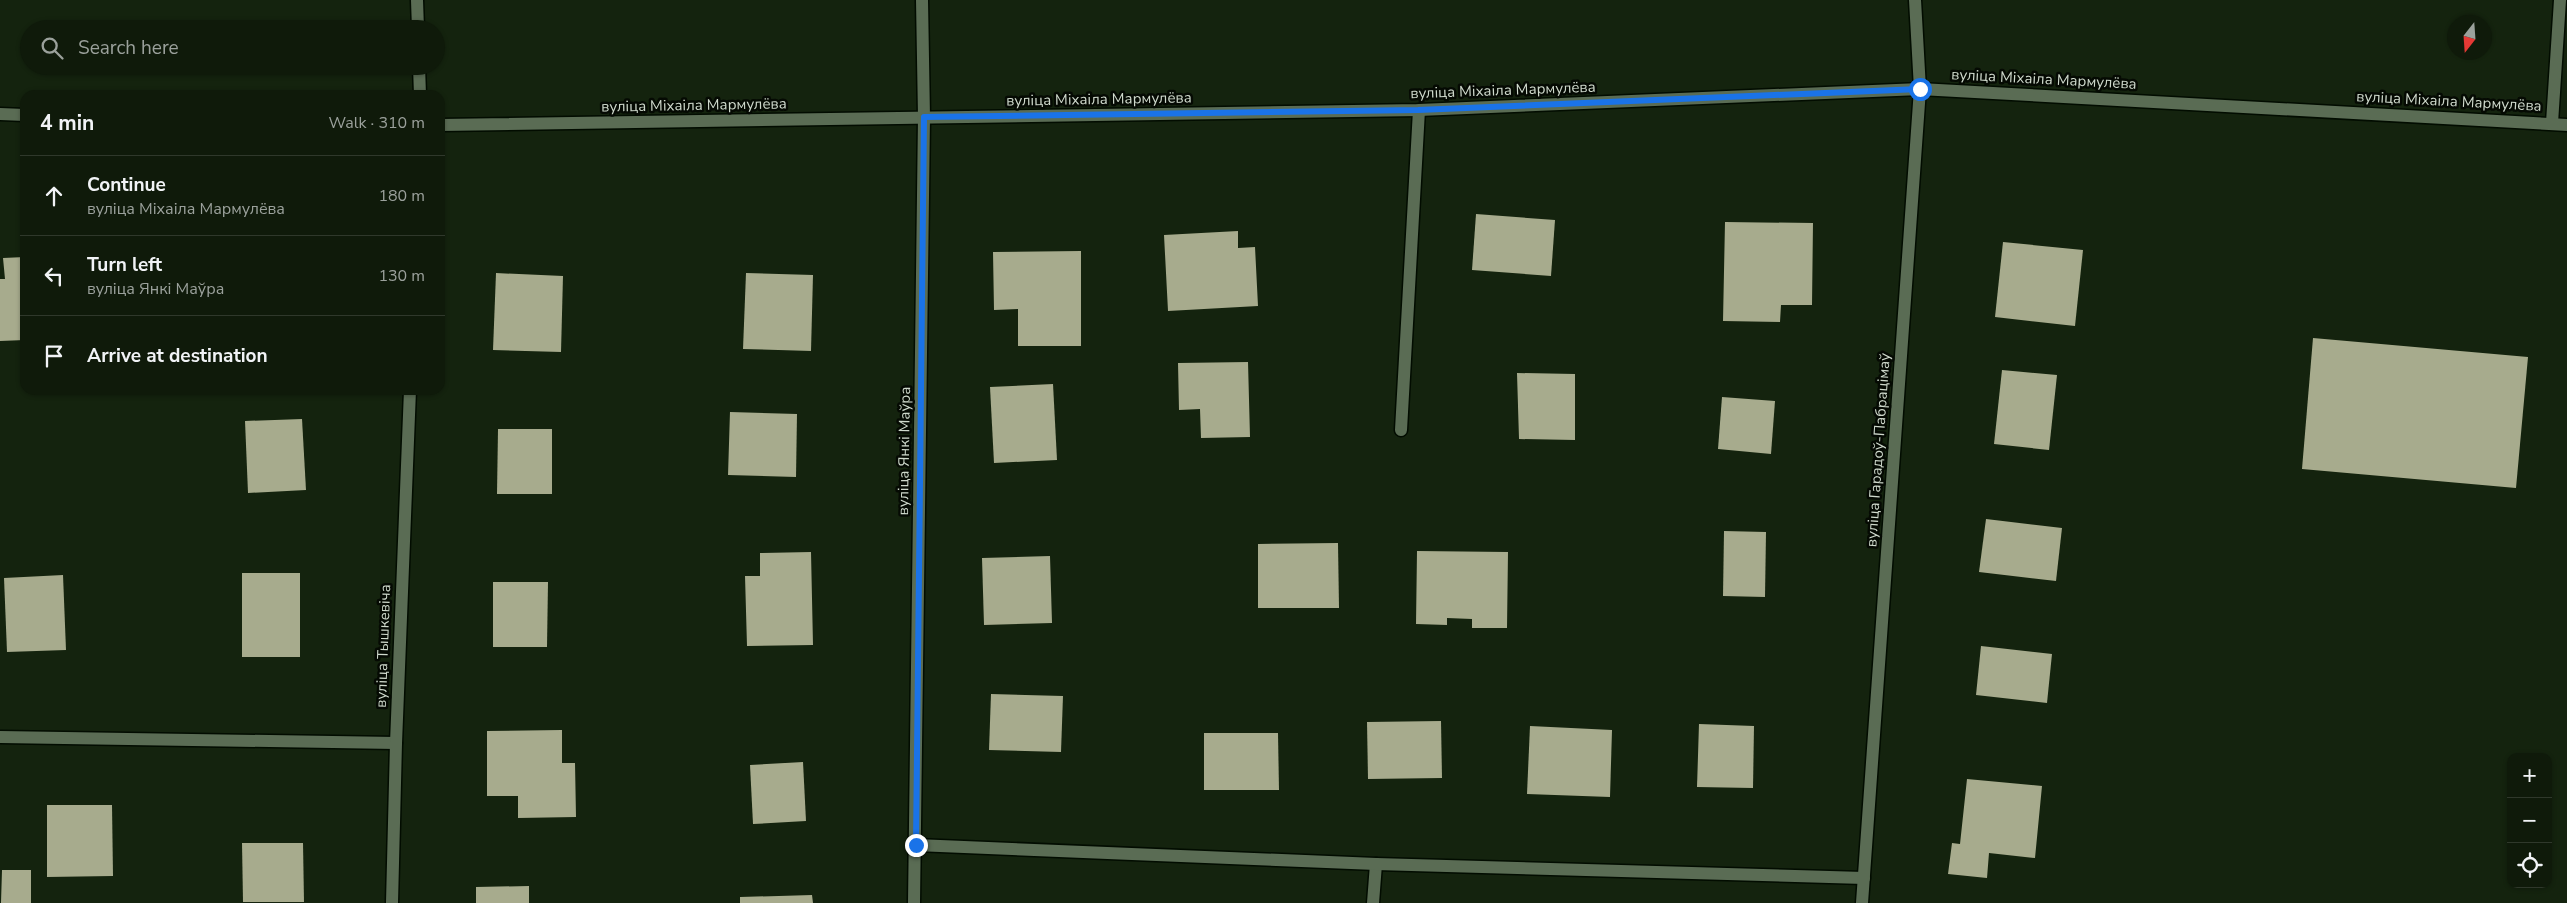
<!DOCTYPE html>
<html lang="en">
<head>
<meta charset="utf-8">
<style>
	:root { --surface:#0f1a0a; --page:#1d2718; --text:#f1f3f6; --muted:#9ba19c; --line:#2f382b }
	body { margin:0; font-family:"Nunito Sans",sans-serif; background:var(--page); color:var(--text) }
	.controls { position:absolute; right:15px; bottom:15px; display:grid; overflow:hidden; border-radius:10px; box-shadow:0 1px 4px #0004 }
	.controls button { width:45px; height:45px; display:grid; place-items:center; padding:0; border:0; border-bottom:1px solid var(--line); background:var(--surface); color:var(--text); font:25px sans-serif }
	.compass { position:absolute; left:2447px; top:15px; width:45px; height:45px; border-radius:50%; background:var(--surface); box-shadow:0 1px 4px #0004; rotate:197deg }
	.stop { position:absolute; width:15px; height:15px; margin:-11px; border:4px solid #1a73e8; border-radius:50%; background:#fff }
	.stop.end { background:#1a73e8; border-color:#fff; box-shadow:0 1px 5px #0008 }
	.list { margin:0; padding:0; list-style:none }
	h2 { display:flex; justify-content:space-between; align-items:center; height:65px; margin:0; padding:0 20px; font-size:21px }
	h2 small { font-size:16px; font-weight:400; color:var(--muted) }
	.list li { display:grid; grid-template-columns:32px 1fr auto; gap:15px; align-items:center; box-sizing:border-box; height:80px; padding:0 20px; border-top:1px solid var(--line) }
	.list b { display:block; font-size:19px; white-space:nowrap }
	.list p { margin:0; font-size:16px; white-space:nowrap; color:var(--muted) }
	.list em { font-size:16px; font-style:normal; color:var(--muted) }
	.icon { flex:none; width:28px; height:28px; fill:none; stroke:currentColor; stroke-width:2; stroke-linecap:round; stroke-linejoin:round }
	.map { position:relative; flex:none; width:2567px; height:903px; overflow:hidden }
	.search { position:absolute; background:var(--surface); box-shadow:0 1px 4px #0004; left:20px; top:20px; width:425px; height:55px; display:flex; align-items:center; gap:12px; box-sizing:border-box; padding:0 18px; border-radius:28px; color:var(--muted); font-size:19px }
	.panel { position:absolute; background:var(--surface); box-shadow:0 1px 4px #0004; left:20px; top:90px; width:425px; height:305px; border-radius:15px }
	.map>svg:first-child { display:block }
	.building { fill:#a7ab8d }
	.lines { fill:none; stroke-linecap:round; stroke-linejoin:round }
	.lane-casing { stroke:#020c00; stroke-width:15 }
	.street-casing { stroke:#020c00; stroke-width:15 }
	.lane { stroke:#5a6c54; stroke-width:12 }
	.street { stroke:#5a6c54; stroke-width:12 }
	.route { stroke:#1a73e8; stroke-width:6 }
	.labels { text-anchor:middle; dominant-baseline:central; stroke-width:5; stroke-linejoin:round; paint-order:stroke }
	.street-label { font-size:15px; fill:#cfd9cc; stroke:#050a03 }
</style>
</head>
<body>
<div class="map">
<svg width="2567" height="903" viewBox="0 0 2567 903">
	<rect width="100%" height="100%" fill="#14230e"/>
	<!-- building -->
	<g class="building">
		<path d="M 1476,214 L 1555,220 L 1551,276 L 1472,270 Z"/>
		<path d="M 1725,222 L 1813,223 L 1812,305 L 1781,305 L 1780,322 L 1723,321 Z"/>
		<path d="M 1238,231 L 1238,248 L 1255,247 L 1258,306 L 1168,311 L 1164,235 Z"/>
		<path d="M 2003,242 L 2083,250 L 2075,326 L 1995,317 Z"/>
		<path d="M 1081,251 L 1081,346 L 1018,346 L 1018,309 L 994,310 L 993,252 Z"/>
		<path d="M 25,257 L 25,340 L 0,341 L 0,279 L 5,279 L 3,258 Z"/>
		<path d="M 496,273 L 563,276 L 561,352 L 493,350 Z"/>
		<path d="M 746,273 L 813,275 L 811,351 L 743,349 Z"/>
		<path d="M 2313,338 L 2528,357 L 2516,488 L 2302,469 Z"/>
		<path d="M 1248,362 L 1250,437 L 1201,438 L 1200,409 L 1179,410 L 1178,363 Z"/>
		<path d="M 2002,370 L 2057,375 L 2049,450 L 1994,444 Z"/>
		<path d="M 1517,373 L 1575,374 L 1575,440 L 1519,439 Z"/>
		<path d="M 1053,384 L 1057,460 L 994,463 L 990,387 Z"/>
		<path d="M 1722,397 L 1775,401 L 1771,454 L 1718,449 Z"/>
		<path d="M 730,412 L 797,414 L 796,477 L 728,475 Z"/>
		<path d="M 302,419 L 306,490 L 248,493 L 245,421 Z"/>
		<path d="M 498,429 L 552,429 L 552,494 L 497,494 Z"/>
		<path d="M 1986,519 L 2062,528 L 2056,581 L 1979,572 Z"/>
		<path d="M 1724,531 L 1766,532 L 1765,597 L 1723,596 Z"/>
		<path d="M 1338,543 L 1339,608 L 1258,608 L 1258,544 Z"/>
		<path d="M 1417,551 L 1508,552 L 1507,628 L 1472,628 L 1472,619 L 1447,618 L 1447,625 L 1416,624 Z"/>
		<path d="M 811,552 L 813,645 L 747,646 L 745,576 L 760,576 L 760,553 Z"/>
		<path d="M 1050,556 L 1052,623 L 984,625 L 982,558 Z"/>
		<rect x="242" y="573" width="58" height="84"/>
		<path d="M 63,575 L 66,650 L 7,652 L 4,578 Z"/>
		<path d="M 493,582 L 548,582 L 547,647 L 493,647 Z"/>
		<path d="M 1981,646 L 2052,654 L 2047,703 L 1976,695 Z"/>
		<path d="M 991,694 L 1063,696 L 1061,752 L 989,750 Z"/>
		<path d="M 1441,721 L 1442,778 L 1368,779 L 1367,722 Z"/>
		<path d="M 1699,724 L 1754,726 L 1753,788 L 1697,787 Z"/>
		<path d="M 1530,726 L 1612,730 L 1610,797 L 1527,794 Z"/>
		<path d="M 562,730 L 562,763 L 575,763 L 576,817 L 518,818 L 518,796 L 487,796 L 487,731 Z"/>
		<path d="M 1204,733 L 1278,733 L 1279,790 L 1204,790 Z"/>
		<path d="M 803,762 L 806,821 L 753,824 L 750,765 Z"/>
		<path d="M 1967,779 L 2042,786 L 2035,858 L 1989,853 L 1987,878 L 1948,874 L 1952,843 L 1960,844 Z"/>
		<path d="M 47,805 L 112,805 L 113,876 L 47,877 Z"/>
		<path d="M 242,843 L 303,843 L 304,902 L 243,902 Z"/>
		<path d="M 2,870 L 31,870 L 31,903 L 1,903 Z"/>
		<path d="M 529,886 L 529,903 L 476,903 L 476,887 Z"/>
		<path d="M 812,895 L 813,903 L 740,903 L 740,897 Z"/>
	</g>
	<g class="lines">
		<defs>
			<g id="lane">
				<path d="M 417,0 L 418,29"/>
				<path d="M 419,66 L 420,95"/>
				<path d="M 2552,123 L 2560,0"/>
				<path d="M 1401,430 L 1419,110"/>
				<path d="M 1373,903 L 1376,864"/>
			</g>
			<g id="street">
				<path d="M 0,114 L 25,115"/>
				<path d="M 440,125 L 1419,110 L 1920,89 L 2567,125"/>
				<path d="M 0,737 L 396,743"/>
				<path d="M 916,845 L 1376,864 L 1864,878"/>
				<path d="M 392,903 L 396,743 L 410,390"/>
				<path d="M 914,903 L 924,117 L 922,0"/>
				<path d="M 1862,903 L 1920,89 L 1915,0"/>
			</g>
		</defs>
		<!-- lane casing -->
		<use href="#lane" class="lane-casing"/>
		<!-- street casing -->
		<use href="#street" class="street-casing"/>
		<!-- lane -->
		<use href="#lane" class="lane"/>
		<!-- street -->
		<use href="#street" class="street"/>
	</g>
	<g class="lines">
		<!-- route -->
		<path class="route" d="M 916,845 L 924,117 L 1418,110 L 1920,89"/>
	</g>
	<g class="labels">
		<!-- street labels -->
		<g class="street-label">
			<text transform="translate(2044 79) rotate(3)">вуліца Міхаіла Мармулёва</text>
			<text transform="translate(1503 90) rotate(-2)">вуліца Міхаіла Мармулёва</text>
			<text transform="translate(1099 99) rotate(-1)">вуліца Міхаіла Мармулёва</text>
			<text transform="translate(2449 101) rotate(3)">вуліца Міхаіла Мармулёва</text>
			<text transform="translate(694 105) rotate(-1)">вуліца Міхаіла Мармулёва</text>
			<text transform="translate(1878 450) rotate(-86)">вуліца Гарадоў-Пабрацімаў</text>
			<text transform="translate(904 451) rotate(-89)">вуліца Янкі Маўра</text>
			<text transform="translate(383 646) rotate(-88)">вуліца Тышкевіча</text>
		</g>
	</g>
</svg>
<div class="controls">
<button>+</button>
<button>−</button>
<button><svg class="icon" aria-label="locate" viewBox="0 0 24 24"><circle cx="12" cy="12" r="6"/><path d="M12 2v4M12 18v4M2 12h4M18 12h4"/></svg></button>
</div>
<svg class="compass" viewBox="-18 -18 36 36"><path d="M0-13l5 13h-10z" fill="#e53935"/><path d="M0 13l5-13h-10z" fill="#9ba19c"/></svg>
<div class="stop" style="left:1920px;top:89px"></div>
<div class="stop end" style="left:916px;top:845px"></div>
<div class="search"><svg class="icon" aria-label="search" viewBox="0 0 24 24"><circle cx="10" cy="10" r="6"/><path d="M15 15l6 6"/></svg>Search here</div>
<section class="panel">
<h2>4 min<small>Walk · 310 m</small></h2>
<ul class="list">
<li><svg class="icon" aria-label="ahead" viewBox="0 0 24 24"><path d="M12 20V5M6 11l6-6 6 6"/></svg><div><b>Continue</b><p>вуліца Міхаіла Мармулёва</p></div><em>180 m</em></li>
<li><svg class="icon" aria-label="left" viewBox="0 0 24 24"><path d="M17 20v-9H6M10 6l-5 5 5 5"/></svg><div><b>Turn left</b><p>вуліца Янкі Маўра</p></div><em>130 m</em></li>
<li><svg class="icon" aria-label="arrive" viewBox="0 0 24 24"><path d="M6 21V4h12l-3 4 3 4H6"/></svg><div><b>Arrive at destination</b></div></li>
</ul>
</section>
</div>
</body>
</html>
